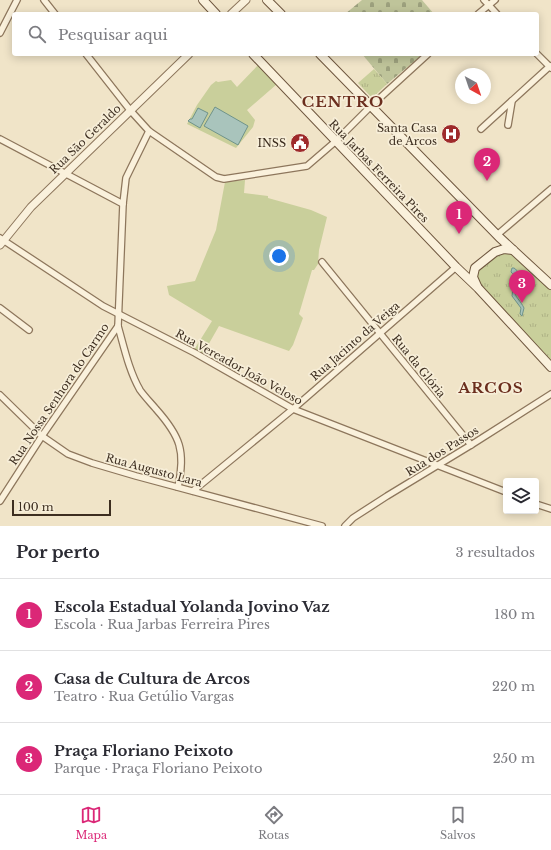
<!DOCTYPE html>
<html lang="pt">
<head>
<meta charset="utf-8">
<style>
	:root { --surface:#fff; --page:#f7f7f7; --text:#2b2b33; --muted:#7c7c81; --line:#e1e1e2; --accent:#db2777 }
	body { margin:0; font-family:"Libre Baskerville",serif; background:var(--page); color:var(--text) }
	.controls { position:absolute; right:12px; bottom:12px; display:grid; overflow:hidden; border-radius:4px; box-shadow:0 2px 10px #0003 }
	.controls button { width:36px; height:36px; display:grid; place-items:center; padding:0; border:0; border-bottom:1px solid var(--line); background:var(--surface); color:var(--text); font:20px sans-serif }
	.compass { position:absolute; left:455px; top:68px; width:36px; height:36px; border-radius:50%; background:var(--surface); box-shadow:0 2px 10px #0003; rotate:140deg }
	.scale { position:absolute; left:12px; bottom:10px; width:99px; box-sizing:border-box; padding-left:4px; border:2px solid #3d2e20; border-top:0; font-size:11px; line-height:14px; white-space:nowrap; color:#3d2e20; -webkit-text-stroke:3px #f7eed8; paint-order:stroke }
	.you { position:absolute; left:279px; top:256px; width:14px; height:14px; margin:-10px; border:3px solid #fff; border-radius:50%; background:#1a73e8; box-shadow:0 0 0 6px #1a73e833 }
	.badge { display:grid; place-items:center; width:26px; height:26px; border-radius:50%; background:var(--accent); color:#fff; font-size:13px; font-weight:700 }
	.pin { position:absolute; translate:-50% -33px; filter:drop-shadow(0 1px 2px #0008) }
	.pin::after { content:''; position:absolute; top:21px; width:14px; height:12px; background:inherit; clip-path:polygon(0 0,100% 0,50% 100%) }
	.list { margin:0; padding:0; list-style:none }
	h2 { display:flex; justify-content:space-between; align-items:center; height:52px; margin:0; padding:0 16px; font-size:17px }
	h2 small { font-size:13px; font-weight:400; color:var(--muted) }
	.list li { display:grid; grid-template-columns:26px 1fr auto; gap:12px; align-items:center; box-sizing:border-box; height:72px; padding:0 16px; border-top:1px solid var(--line) }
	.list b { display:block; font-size:15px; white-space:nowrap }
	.list p { margin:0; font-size:13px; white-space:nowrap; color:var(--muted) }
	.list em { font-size:13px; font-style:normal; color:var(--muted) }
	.icon { flex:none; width:22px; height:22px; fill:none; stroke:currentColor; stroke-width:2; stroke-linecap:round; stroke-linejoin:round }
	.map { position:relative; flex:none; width:551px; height:526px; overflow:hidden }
	.search { position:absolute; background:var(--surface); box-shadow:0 2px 10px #0003; left:12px; right:12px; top:12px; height:44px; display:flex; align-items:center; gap:10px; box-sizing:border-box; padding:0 14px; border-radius:4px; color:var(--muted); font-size:15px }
	.sheet { height:268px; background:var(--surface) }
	nav { display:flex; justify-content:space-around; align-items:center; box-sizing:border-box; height:56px; border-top:1px solid var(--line); background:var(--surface); font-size:11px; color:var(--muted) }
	nav a { display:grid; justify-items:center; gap:2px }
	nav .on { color:var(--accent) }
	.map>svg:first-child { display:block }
	.cemetery { fill:url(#cemetery-stones) }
	.park { fill:url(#park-tufts) }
	.pitch { fill:#c9cf9b }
	.water { fill:#a9c4bc; stroke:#6f938a }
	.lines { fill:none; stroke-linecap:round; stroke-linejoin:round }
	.minor-casing { stroke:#8d765c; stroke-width:8 }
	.tertiary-casing { stroke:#8d765c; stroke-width:9 }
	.secondary-casing { stroke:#6f573f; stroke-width:10 }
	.minor { stroke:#faf1dc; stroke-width:5.5 }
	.tertiary { stroke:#faf1dc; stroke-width:7 }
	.secondary { stroke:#faf1dc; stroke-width:8 }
	.labels { text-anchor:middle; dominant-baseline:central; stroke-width:3.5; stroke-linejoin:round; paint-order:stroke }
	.poi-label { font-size:11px; fill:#3d2e20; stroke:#f7eed8; text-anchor:end }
	.street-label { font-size:11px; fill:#3d2e20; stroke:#f7eed8 }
	.district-label { font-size:15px; font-weight:bold; letter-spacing:1px; fill:#6b2e1e; stroke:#f7eed8 }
</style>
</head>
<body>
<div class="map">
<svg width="551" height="526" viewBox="0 0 551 526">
	<defs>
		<pattern id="cemetery-stones" width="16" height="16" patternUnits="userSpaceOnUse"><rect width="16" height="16" fill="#bfc49a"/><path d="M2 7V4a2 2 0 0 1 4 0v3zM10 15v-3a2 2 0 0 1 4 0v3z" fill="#9ca07d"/></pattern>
		<pattern id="park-tufts" width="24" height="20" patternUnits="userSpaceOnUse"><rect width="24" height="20" fill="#c9cf9b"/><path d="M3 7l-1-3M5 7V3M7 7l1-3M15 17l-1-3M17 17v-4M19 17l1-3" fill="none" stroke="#aeb285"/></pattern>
	</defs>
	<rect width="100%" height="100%" fill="#f0e4c8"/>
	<!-- cemetery -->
	<g class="cemetery">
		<path d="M 362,0 L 422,0 L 434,14 L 345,14 Z"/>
		<path d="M 362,54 L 423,54 L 387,84 Z"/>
	</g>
	<!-- park -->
	<g class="park">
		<path d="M 374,69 L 387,84 L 372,98 L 358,83 Z"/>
		<path d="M 509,250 L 551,286 L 551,366 L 479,287 L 475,274 L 495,253 Z"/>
	</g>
	<!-- pitch -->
	<g class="pitch">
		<path d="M 259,64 L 277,84 L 247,110 L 255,120 L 253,127 L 236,148 L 187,124 L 197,105 L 211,85 L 216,81 L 218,82 L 231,80 L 237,87 Z"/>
		<path d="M 245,180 L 244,193 L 268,196 L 268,198 L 311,210 L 327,217 L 319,250 L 318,264 L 314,270 L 312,270 L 299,314 L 303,318 L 293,345 L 289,351 L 219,326 L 203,354 L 194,350 L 212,321 L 169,295 L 167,286 L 195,281 L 216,230 L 225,182 Z"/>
	</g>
	<!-- water -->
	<g class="water">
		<path d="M 215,107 L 248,126 L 238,145 L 204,126 Z"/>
		<path d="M 198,108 L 208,113 L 200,128 L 188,121 L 190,119 L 192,119 Z"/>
		<path d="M 512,268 L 514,268 C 518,270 520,277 521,282 C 510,297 517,294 524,308 L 522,316 L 520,314 L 521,308 L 512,296 L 513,288 L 519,282 C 518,273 515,277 511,272 Z"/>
	</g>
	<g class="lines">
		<defs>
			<g id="minor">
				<path d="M 44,0 L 55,14"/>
				<path d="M 484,0 L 497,14"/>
				<path d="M 478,14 L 495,0"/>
				<path d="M 0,33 L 17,0"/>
				<path d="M 86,54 L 130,110 L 149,131 L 216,177 L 224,179 L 307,166 L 336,141 L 371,106 L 428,54"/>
				<path d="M 537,54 L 551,68"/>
				<path d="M 508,125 L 512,101"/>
				<path d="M 481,129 L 550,66"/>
				<path d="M 0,139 L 123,204"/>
				<path d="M 497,235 L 551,189"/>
				<path d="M 0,238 L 103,306 L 195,353 L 293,409 L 506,492"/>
				<path d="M 322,262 L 471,445"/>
				<path d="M 0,308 L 29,330"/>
				<path d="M 118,326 C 124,347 129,371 140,390 C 145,397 151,403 156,409 C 180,436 186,451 178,487"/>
				<path d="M 0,395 L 42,436 L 68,454 L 92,463 L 136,476 L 322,526"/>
				<path d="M 193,491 L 293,409 L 456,267"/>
				<path d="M 0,501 L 42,436 L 118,326 L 123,204 L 126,178 L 149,131"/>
				<path d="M 536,504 L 551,509"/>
				<path d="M 345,526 L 353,518 L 387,496 L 471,445 L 551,394"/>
			</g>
			<g id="tertiary">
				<path d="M 231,14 L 246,0"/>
				<path d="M 0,245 L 31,207 L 189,54"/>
			</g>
			<g id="secondary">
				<path d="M 203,0 L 216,14"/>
				<path d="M 267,0 L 281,14"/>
				<path d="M 253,54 L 456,267 L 478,288 L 551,367"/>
				<path d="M 320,54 L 499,237 L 551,285"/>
				<path d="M 477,286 L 473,277 L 475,268 L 495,252 L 504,249 L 513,250"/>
			</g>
		</defs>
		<!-- minor casing -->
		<use href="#minor" class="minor-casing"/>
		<!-- tertiary casing -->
		<use href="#tertiary" class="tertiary-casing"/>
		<!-- secondary casing -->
		<use href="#secondary" class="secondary-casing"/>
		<!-- minor -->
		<use href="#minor" class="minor"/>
		<!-- tertiary -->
		<use href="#tertiary" class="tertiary"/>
		<!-- secondary -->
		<use href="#secondary" class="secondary"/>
	</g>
	<!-- icons -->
	<defs>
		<symbol id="hospital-disc" viewBox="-11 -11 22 22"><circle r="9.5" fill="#9e2a2b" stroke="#f7eed8"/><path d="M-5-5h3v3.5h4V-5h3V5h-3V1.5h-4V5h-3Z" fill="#fff"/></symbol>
		<symbol id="civic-disc" viewBox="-11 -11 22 22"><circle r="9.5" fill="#9e2a2b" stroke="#f7eed8"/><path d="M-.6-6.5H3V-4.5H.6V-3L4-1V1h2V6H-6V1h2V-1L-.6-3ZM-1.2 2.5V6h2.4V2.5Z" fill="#fff"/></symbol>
	</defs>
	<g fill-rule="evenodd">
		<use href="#hospital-disc" x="440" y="123" width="22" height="22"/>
		<use href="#civic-disc" x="289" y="132" width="22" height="22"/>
	</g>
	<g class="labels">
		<!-- poi labels -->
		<g class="poi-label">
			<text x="437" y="128">Santa Casa<tspan x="437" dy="13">de Arcos</tspan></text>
			<text x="286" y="143">INSS</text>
		</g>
		<!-- street labels -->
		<g class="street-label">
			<text transform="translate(85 139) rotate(-44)">Rua São Geraldo</text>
			<text transform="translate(379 171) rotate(46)">Rua Jarbas Ferreira Pires</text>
			<text transform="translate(355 341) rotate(-41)">Rua Jacinto da Veiga</text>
			<text transform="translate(419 366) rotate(51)">Rua da Glória</text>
			<text transform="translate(239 367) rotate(29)">Rua Vereador João Veloso</text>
			<text transform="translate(59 394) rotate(-56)">Rua Nossa Senhora do Carmo</text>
			<text transform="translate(442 451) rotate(-32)">Rua dos Passos</text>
			<text transform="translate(154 470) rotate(15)">Rua Augusto Lara</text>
		</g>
		<!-- district labels -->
		<g class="district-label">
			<text x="343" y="101">CENTRO</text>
			<text x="491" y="387">ARCOS</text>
		</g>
	</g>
</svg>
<div class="controls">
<button><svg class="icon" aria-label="layers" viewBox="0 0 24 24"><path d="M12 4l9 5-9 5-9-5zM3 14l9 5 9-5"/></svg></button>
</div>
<svg class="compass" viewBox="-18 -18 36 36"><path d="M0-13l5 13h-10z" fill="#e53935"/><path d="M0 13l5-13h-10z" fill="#7c7c81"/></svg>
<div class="scale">100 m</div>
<div class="you"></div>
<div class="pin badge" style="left:459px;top:234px">1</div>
<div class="pin badge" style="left:487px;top:181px">2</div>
<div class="pin badge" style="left:522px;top:303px">3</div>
<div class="search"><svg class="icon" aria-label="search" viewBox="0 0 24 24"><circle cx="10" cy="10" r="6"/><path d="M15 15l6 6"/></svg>Pesquisar aqui</div>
</div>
<section class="sheet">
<h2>Por perto<small>3 resultados</small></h2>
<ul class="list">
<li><span class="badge">1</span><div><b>Escola Estadual Yolanda Jovino Vaz</b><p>Escola · Rua Jarbas Ferreira Pires</p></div><em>180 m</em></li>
<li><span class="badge">2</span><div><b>Casa de Cultura de Arcos</b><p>Teatro · Rua Getúlio Vargas</p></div><em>220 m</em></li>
<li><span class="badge">3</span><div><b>Praça Floriano Peixoto</b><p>Parque · Praça Floriano Peixoto</p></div><em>250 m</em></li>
</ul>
</section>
<nav>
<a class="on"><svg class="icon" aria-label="map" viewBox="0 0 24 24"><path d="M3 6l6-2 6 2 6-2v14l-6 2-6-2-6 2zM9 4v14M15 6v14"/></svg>Mapa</a>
<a><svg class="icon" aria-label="directions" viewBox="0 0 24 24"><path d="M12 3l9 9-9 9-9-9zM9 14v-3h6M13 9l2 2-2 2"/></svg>Rotas</a>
<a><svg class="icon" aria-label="saved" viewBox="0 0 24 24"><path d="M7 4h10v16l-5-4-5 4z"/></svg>Salvos</a>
</nav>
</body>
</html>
